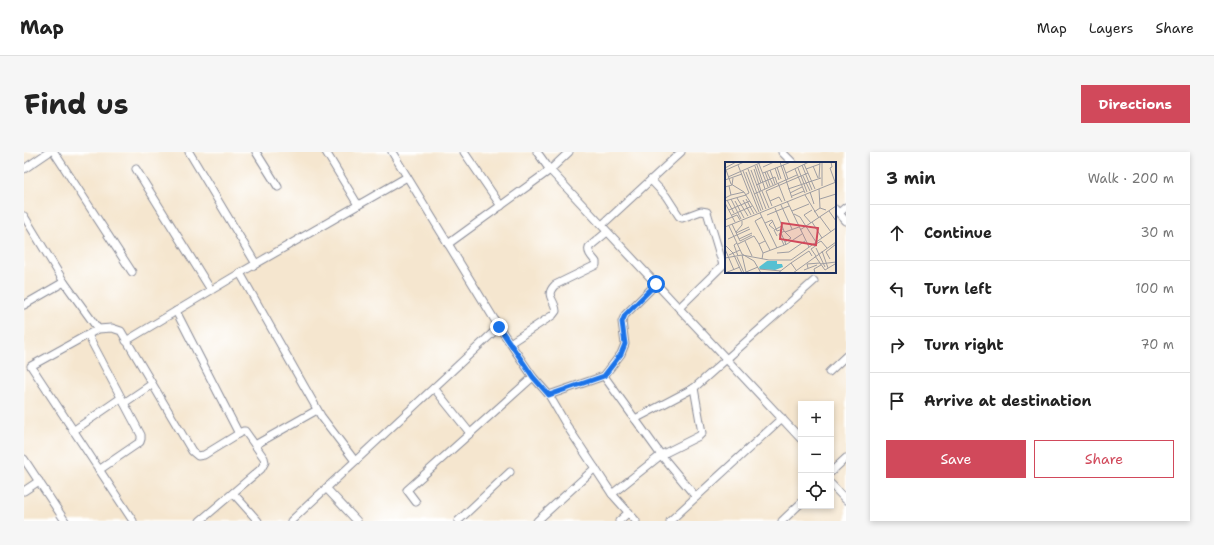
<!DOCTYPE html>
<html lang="en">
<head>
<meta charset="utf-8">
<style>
	:root { --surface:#fff; --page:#f6f6f6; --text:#222; --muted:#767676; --line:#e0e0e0; --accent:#d1495b }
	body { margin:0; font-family:"Shantell Sans",sans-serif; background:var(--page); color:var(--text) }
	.controls { position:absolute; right:12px; bottom:12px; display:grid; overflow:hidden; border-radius:0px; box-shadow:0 2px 6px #0003 }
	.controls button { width:36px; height:36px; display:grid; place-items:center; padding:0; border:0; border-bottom:1px solid var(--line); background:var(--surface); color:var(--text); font:20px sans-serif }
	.stop { position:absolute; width:12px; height:12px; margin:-9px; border:3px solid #1a73e8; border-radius:50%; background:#fff }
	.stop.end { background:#1a73e8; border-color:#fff; box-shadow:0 1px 4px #0008 }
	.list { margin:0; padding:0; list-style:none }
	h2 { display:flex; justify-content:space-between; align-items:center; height:52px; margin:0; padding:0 16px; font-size:17px }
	h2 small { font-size:13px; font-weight:400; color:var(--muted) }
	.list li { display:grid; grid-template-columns:26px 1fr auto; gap:12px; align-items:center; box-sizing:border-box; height:56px; padding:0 16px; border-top:1px solid var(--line) }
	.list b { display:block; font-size:15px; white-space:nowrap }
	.list em { font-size:13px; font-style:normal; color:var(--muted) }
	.actions { display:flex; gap:8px; padding:12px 16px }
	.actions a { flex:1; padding:9px 0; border:1px solid var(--accent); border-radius:0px; text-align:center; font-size:14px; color:var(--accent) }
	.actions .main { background:var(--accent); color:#fff }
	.icon { flex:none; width:22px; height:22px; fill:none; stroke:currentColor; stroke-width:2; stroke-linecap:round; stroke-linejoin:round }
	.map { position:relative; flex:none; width:822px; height:369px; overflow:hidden; border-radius:0px }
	header { display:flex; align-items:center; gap:24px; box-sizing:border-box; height:56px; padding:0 20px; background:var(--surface); border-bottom:1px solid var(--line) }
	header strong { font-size:19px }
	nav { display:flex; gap:22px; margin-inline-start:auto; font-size:14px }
	.intro { display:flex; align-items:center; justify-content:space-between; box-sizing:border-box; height:96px; padding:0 24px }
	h1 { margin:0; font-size:28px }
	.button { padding:10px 18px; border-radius:0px; background:var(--accent); color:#fff; font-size:14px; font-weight:700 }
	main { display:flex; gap:24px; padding:0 24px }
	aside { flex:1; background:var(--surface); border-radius:0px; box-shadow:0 2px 6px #0003 }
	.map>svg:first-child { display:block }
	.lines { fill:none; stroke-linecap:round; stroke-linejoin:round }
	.minor-casing { stroke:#888a96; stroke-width:9 }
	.minor { stroke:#fff; stroke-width:7 }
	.route { stroke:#1a73e8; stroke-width:5 }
	.inset-road { fill:none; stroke:#9e9da2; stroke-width:1 }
	.view { fill:#d1495b; fill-opacity:0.15; stroke:#d1495b; stroke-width:2 }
	.inset-edge { fill:none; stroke:#1b2f5e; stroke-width:2 }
</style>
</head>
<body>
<header>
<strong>Map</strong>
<nav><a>Map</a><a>Layers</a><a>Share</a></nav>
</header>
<div class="intro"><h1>Find us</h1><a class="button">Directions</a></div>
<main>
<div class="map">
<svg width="822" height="369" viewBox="0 0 822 369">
	<rect width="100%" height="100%" fill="#fff"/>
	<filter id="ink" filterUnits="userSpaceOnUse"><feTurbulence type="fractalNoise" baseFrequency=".025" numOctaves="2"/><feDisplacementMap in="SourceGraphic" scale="8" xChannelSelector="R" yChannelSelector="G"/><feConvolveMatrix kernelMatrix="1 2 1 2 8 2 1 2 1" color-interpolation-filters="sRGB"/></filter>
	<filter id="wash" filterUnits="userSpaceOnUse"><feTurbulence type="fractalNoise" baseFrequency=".012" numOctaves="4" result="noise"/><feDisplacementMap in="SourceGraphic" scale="16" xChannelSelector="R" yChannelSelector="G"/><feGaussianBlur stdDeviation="0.9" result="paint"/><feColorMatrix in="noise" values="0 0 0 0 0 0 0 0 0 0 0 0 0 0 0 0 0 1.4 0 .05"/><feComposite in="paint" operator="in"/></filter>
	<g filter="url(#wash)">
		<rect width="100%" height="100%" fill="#f5e6cf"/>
	</g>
	<g filter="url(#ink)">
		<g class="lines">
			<defs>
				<g id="minor">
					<path d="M 30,0 L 108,120"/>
					<path d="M 165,0 L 232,112"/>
					<path d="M 232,0 L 254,35"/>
					<path d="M 302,0 L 334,53"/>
					<path d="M 368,0 L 475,175 L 509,225 L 525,243 L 543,274 L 588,342 L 612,369"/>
					<path d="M 440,0 L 477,54"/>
					<path d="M 513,0 L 526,18 L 777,287"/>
					<path d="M 758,0 L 769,11"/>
					<path d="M 0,17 L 25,0"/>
					<path d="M 112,17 L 187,138"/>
					<path d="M 627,28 L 642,44 L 655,64 L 658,66 L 677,59 L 683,60 L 699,113"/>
					<path d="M 811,57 L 822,69"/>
					<path d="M 815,61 L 822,55"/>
					<path d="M 0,64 L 40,130 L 74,177 L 88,176 L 97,179 L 168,299 L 174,304 L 180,303 L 219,279 L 221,279 L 240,306 L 241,310 L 237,317 L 176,369"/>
					<path d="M 578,73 L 657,0"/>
					<path d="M 424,92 L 526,18 L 545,0"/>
					<path d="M 216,121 L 297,264 L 331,309"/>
					<path d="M 0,153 L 40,130"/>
					<path d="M 655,156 L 702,110"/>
					<path d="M 152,159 L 215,282"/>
					<path d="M 74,177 L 7,214 L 109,369"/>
					<path d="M 64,183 L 117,283 L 117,287 L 116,290 L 75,318"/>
					<path d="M 102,189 L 216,121 L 383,25"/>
					<path d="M 486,191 L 529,163 L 532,159 C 531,147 520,144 531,133 L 572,113 L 572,110 C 569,106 563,101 565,95 L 583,80"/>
					<path d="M 805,220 L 822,204"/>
					<path d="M 580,224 L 637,303 L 672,345"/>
					<path d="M 410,236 L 446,281"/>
					<path d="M 525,243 L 580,224 L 597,202 L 601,192 L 598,170 L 601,163 L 632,132"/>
					<path d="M 100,251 L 128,232"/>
					<path d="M 611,267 L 670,236 L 790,129"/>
					<path d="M 49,279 L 97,246"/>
					<path d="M 231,293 L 293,258"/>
					<path d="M 0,307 L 41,369"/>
					<path d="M 807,320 L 822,306"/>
					<path d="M 807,332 L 822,348"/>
					<path d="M 302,336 L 333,369"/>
					<path d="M 0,339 L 15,329"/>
					<path d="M 209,341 L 234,369"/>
					<path d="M 588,342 L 637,303 L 675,284 L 678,281 L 670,236"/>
					<path d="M 392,350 L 383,338 L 509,225"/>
					<path d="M 267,369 L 475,175"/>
					<path d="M 434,369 L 486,320"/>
					<path d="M 513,369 L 571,316"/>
					<path d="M 595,369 L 605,360"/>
					<path d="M 646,369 L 758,266"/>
					<path d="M 758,369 L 777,351"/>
				</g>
			</defs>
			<!-- minor casing -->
			<use href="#minor" class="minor-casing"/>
			<!-- minor -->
			<use href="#minor" class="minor"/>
		</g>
	</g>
	<g class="lines" filter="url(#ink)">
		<!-- route -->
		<path class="route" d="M 475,175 L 509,225 L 525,243 L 580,224 L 597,202 L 601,192 L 598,170 L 601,163 L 632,132"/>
	</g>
	<!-- overview -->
	<g transform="translate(701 10)">
		<rect width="111" height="111" fill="#f5e6cf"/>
		<path d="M 42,99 L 52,99 L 52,102 L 57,102 L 58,105 L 50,108 L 35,107 L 34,105 Z" fill="#56c0d2"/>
		<path class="inset-road" d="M 55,0 L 67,36M 97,0 L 97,24M 106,0 L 107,5 L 105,6 L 110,20M 34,2 L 43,25M 79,2 L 90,27M 13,3 L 24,31 L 20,33M 32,3 L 40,27M 58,3 L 63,17M 77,3 L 87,28M 30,4 L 36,21M 88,4 L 93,16M 0,5 L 6,22 L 19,30 L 32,51M 38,5 L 49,0M 52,5 L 56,17M 0,6 L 11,0M 50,6 L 54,18M 73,6 L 82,30M 23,7 L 38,48M 29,7 L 36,29M 70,7 L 80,31M 81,7 L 95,2M 1,8 L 19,0M 26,8 L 41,47M 45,8 L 50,22M 18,9 L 34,50M 21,10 L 36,49M 40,10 L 45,24M 42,10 L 48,23M 38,11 L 66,0M 61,11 L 84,0M 78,14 L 85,29M 3,15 L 37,0M 94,16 L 95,0M 0,18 L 17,12M 53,21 L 60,39M 31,23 L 50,15 L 52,21M 0,25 L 7,23 L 8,16M 63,27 L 96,16M 94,27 L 95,46M 37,29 L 44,46M 41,29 L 83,11M 41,29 L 47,44M 85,30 L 89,42M 65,31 L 77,25M 29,32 L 72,13M 6,33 L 19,30M 80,33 L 94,56M 67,34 L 79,29M 0,36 L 6,33 L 4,24M 12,36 L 23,54M 6,37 L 16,57M 21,37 L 29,52M 95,37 L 111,32M 2,38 L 9,51M 18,38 L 26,53M 0,39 L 21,33M 10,39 L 19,56M 45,39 L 54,35 L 57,40M 62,39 L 84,85M 0,41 L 10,60M 56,43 L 67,67M 50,46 L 59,69 L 66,76 L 60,80 L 61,83M 4,48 L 25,39M 67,49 L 84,42M 104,49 L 111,59M 89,50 L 95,46 L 101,48M 35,51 L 52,86M 69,52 L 75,55 L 91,80M 7,53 L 27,44M 42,53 L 64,44M 37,55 L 30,59 L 45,88M 95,55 L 106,70M 0,58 L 12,53 L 15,58M 48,59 L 44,63 L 49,67M 87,60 L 97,76M 40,61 L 47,58 L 52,69 L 58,67M 86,61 L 79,53 L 87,48M 7,62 L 15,79 L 27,73M 4,64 L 17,92 L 29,99 L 36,111M 0,65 L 111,20M 75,68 L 111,44M 59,69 L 56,71 L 60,80M 11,70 L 17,63 L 17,59M 60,70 L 74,65M 11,71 L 24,65M 56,71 L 54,72 L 59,83M 52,74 L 49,68 L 57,64M 3,77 L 25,67M 14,77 L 27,71M 20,79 L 27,94M 12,81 L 9,83 L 13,94M 13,82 L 29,74 L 34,82 L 40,79M 34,82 L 38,91 L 37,97M 91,82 L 96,79 L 102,86M 0,83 L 8,91 L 17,111M 91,86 L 100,105M 0,87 L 9,108M 97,89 L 103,106M 38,91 L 62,82 L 77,72M 52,91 L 64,90 L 80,79M 4,93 L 15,88M 17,93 L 44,98 L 66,98 L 111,66M 90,94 L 100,108 L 110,102M 91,94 L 86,87 L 92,83M 12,95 L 19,111M 0,96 L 17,93 L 21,110M 105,97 L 101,90 L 111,82M 66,101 L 84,89 L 87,94M 95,102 L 111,100M 83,106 L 82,102 L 95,101M 34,107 L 56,109M 79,108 L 92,103M 21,110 L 33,105M 0,111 L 15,105M 53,111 L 66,101 L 71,108M 68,111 L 111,80M 90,111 L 89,107 L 96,103"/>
		<path class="view" d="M 57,61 L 93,66 L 91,83 L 55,77 Z"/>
		<rect width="111" height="111" class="inset-edge"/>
	</g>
</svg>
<div class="controls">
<button>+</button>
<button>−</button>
<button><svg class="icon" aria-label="locate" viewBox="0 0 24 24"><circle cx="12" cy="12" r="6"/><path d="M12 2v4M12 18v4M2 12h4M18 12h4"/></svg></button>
</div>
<div class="stop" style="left:632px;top:132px"></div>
<div class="stop end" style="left:475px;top:175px"></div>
</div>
<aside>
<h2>3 min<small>Walk · 200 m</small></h2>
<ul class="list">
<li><svg class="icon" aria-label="ahead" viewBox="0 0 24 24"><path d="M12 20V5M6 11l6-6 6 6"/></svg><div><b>Continue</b></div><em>30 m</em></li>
<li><svg class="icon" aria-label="left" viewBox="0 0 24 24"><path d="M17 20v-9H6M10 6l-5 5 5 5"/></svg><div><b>Turn left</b></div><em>100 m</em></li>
<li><svg class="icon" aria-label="right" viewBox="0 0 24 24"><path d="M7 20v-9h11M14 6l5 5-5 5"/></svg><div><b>Turn right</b></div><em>70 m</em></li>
<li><svg class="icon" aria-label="arrive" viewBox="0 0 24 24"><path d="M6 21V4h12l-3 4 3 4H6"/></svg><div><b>Arrive at destination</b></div></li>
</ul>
<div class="actions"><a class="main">Save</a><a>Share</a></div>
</aside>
</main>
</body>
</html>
